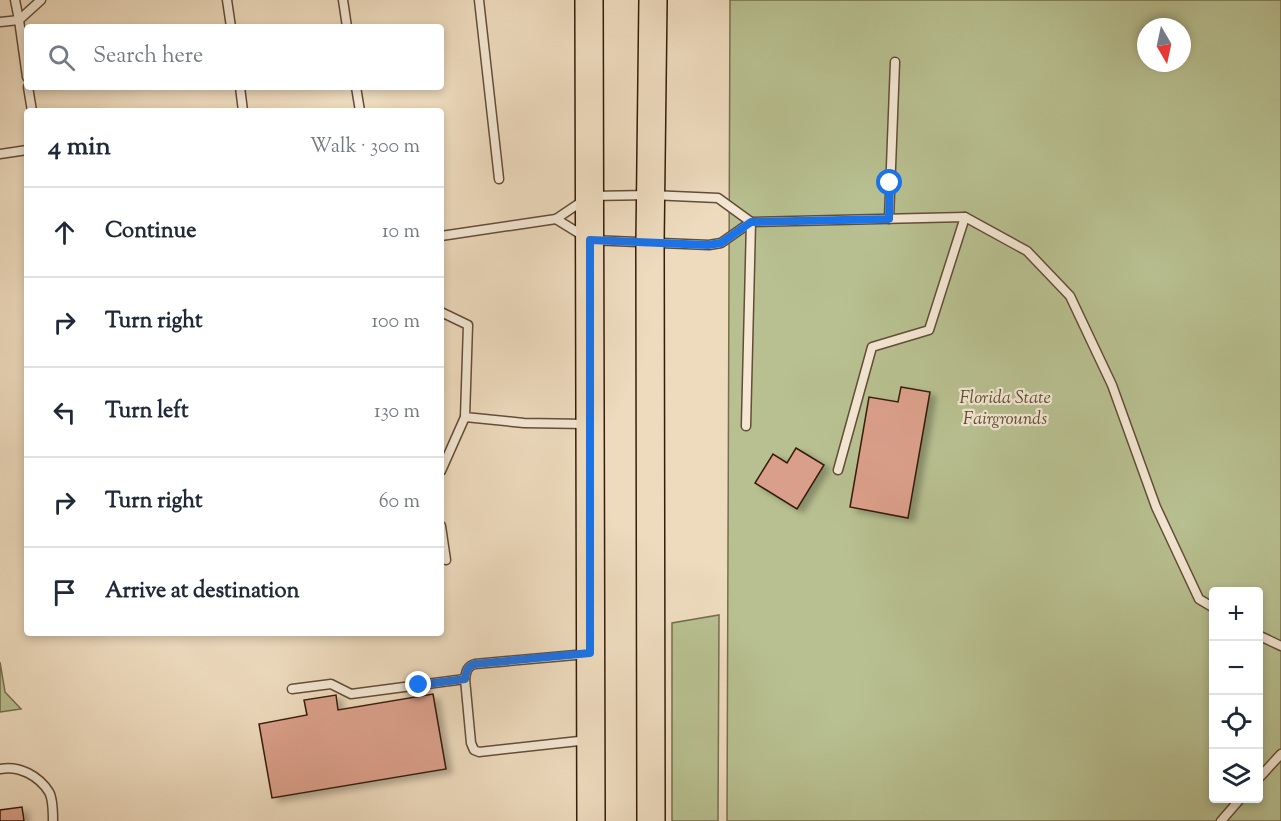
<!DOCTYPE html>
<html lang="en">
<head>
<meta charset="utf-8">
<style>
	:root { --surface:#fff; --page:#f2f2f3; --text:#1f2937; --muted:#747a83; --line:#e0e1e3 }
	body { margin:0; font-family:"Sorts Mill Goudy",serif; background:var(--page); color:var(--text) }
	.controls { position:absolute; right:18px; bottom:18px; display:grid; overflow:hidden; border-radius:6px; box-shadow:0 3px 9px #0003 }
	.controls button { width:54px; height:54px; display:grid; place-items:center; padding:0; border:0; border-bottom:2px solid var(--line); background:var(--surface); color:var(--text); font:30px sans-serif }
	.compass { position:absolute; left:1137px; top:18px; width:54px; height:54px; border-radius:50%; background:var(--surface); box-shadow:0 3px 9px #0003; rotate:171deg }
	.stop { position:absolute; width:18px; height:18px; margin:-14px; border:4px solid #1a73e8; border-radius:50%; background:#fff }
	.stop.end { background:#1a73e8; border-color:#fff; box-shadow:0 2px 6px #0008 }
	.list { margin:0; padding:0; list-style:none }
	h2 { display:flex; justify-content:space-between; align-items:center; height:78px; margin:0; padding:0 24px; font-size:26px }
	h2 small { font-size:20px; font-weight:400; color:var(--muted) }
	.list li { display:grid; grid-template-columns:39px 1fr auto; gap:18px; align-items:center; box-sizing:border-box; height:90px; padding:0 24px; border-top:2px solid var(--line) }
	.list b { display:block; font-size:22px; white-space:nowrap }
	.list em { font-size:20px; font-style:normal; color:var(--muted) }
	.icon { flex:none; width:33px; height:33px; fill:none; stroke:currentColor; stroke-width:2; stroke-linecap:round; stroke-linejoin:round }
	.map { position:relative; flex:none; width:1281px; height:821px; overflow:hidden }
	.search { position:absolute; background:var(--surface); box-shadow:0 3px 9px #0003; left:24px; top:24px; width:420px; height:66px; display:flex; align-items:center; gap:15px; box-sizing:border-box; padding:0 21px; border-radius:6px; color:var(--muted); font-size:22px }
	.panel { position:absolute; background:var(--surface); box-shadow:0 3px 9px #0003; left:24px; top:108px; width:420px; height:528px; border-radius:6px }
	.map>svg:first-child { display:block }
	.green { fill:#b8c091; stroke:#776e4d; stroke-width:1.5; fill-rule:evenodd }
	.building { fill:#da9f8a; stroke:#361c09; stroke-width:1.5; filter:url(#shadow) }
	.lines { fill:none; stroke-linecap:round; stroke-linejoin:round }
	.service-casing { stroke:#644c36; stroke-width:11 }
	.primary-casing { stroke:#361c09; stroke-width:30 }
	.service { stroke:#f4e8d5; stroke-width:8 }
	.primary { stroke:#eedbbe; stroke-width:27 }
	.route { stroke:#1a73e8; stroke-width:8 }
	.labels { text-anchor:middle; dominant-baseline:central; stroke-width:4.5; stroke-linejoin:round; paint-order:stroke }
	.park-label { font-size:18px; font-style:italic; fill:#5d4d32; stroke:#f4e8d5 }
</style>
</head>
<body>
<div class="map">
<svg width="1281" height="821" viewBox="0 0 1281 821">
	<defs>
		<filter id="shadow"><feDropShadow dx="6" dy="4" stdDeviation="3" flood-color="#0004"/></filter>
	</defs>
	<rect width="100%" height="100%" fill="#eedbbe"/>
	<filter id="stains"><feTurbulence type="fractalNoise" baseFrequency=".00333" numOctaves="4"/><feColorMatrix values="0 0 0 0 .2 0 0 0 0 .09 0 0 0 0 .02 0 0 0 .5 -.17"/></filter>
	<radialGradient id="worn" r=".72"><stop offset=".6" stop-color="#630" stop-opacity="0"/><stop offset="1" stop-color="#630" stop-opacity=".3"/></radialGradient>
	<!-- green -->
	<g class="green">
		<path d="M 730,0 L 1281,0 L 1281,821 L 727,821 ZM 1146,27 L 1182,27 L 1182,63 L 1146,63 ZM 1214,592 L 1258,592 L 1258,798 L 1214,798 Z"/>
		<path d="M 719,615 L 718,821 L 672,821 L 672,623 Z"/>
		<path d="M 0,662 L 5,692 L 21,709 L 0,712 Z"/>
	</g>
	<!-- building -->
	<g class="building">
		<path d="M 901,387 L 930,392 L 908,518 L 850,507 L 869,397 L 898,402 Z"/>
		<path d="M 796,448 L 824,465 L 797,509 L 755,483 L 773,454 L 787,463 Z"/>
		<path d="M 433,694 L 446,769 L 272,798 L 259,724 L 307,715 L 304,700 L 336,695 L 338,710 Z"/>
		<path d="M 22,807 L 24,821 L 0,821 L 0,810 Z"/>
	</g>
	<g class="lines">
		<defs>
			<g id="service">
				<path d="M 227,0 L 231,27"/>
				<path d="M 343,0 L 347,27"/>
				<path d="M 479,0 L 499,179"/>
				<path d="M 0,22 L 19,20 L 15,0"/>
				<path d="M 27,77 L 19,20 L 41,0"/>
				<path d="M 28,87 L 32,111"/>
				<path d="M 240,87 L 243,111"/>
				<path d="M 356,87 L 360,111"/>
				<path d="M 0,154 L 27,150"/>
				<path d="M 556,219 L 590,240 L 709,245 L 721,243 L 751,222 L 965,217 L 1027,251 L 1070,296 L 1112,385 L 1156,507 L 1199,599 L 1214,608"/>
				<path d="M 889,219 L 895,62"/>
				<path d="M 441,236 L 556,219 L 590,196 L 651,195 L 718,198 L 751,222"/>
				<path d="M 441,312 L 468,325 L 465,417 L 524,423 L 586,424"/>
				<path d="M 746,426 L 751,222"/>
				<path d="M 838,470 L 872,347 L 929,330 L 965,217"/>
				<path d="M 441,471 L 465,417"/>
				<path d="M 441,526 L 446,560"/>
				<path d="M 1258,635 L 1281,646"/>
				<path d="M 587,654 L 475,664 C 467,666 466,672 465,679 L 471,743 L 474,750 L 479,752 L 588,740"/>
				<path d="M 292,689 L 331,684 L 351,694 L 465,679"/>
				<path d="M 0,769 C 19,765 39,776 49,792 C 53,799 53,813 53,821"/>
				<path d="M 1258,779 L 1281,754"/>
				<path d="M 1221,821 L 1241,798"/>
			</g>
			<g id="primary">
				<path d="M 589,0 L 591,821"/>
				<path d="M 651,821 L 650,242 L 653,0"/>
			</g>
		</defs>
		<!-- service casing -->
		<use href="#service" class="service-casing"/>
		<!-- primary casing -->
		<use href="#primary" class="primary-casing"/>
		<!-- service -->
		<use href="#service" class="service"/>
		<!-- primary -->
		<use href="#primary" class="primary"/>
	</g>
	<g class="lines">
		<!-- route -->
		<path class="route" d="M 419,685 L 465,679 C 466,672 467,666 475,664 L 590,653 L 590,240 L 708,245 L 721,243 L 751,222 L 889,219 L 890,183"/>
	</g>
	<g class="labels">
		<!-- park labels -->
		<g class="park-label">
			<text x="1005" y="399">Florida State<tspan x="1005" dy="21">Fairgrounds</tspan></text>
		</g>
	</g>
	<rect width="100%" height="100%" filter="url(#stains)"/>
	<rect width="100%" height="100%" fill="url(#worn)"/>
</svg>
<div class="controls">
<button>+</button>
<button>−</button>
<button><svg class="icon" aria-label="locate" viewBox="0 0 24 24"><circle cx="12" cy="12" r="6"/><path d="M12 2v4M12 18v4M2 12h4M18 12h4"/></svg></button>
<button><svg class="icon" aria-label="layers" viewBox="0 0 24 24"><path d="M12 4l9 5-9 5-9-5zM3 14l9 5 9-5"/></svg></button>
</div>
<svg class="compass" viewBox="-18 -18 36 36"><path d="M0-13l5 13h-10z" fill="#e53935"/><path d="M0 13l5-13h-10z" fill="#747a83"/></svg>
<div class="stop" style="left:890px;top:183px"></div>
<div class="stop end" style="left:419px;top:685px"></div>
<div class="search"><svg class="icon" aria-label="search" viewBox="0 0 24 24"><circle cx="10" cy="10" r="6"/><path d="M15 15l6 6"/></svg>Search here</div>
<section class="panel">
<h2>4 min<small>Walk · 300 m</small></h2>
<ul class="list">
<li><svg class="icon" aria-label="ahead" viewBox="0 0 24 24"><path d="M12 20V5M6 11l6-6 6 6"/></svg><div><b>Continue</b></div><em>10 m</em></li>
<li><svg class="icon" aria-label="right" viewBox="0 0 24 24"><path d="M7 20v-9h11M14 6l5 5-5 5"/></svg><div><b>Turn right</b></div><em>100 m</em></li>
<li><svg class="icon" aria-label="left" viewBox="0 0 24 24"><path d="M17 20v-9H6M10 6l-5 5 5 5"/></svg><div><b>Turn left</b></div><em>130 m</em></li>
<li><svg class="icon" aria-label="right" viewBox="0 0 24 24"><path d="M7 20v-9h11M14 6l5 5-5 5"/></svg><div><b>Turn right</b></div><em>60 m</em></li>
<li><svg class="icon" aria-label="arrive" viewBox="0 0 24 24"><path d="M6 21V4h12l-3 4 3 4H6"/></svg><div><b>Arrive at destination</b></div></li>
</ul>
</section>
</div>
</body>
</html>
